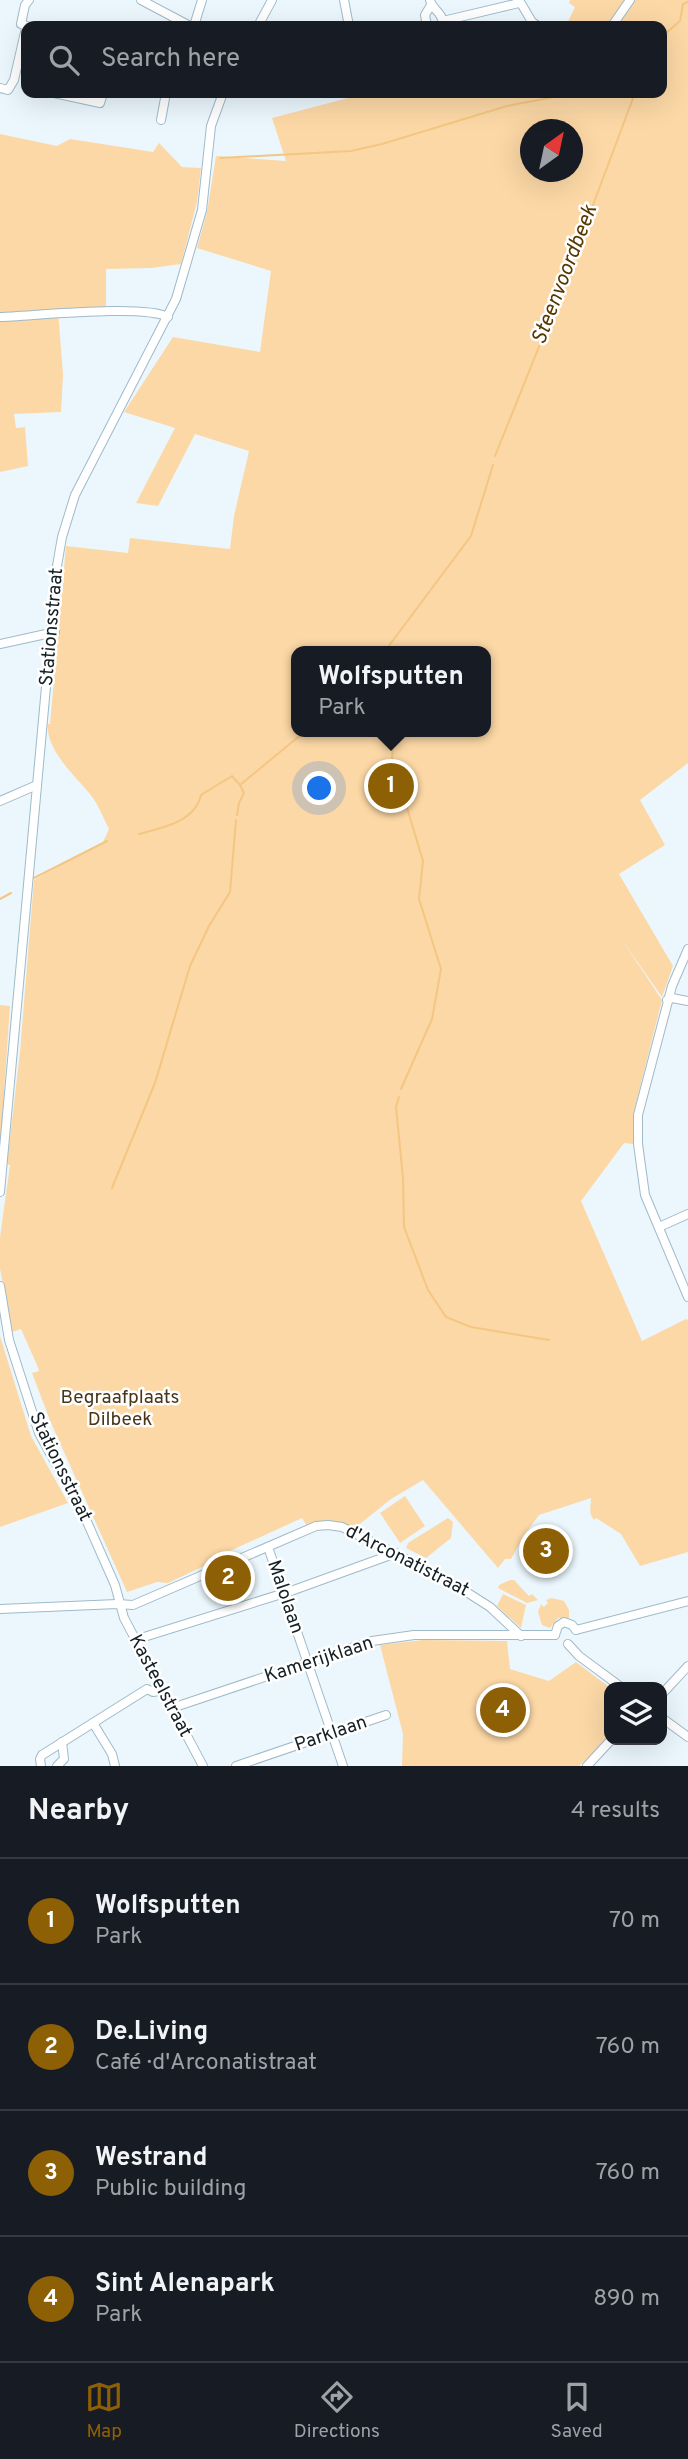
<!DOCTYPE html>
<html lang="en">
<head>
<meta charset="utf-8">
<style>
	:root { --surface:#171b24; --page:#242831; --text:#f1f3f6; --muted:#9ea1a6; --line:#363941; --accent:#8d6006 }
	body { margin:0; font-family:Overpass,sans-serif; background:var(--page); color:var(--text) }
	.controls { position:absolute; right:21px; bottom:21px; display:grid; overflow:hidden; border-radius:14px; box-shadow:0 7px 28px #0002 }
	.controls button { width:63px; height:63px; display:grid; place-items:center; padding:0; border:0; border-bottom:2px solid var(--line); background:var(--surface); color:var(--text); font:35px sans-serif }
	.compass { position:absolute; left:520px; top:119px; width:63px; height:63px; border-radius:50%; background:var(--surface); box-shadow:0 7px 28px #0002; rotate:33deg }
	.you { position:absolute; left:320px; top:789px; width:24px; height:24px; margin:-18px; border:5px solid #fff; border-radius:50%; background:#1a73e8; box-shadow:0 0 0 10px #1a73e833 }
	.badge { display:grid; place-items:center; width:46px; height:46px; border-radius:50%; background:var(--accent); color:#fff; font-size:23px; font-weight:700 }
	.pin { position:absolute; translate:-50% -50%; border:4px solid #fff; box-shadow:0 2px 7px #0006 }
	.popup { position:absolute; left:291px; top:646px; width:200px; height:91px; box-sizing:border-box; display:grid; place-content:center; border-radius:14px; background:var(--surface); filter:drop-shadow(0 2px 5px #0005); font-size:23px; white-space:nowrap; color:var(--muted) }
	.popup b { font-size:26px; color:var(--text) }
	.popup::after { content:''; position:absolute; left:50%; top:100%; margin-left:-14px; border:14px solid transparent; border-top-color:var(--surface) }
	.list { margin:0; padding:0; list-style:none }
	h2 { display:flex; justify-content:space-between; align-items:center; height:91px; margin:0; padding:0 28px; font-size:30px }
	h2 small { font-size:23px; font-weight:400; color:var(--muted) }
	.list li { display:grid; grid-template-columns:46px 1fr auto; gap:21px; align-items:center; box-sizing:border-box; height:126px; padding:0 28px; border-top:2px solid var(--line) }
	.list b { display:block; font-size:26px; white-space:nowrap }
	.list p { margin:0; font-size:23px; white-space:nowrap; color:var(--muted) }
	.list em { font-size:23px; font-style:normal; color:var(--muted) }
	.icon { flex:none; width:38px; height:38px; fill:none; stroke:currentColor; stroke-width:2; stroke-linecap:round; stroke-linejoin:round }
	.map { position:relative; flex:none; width:688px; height:1766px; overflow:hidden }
	.search { position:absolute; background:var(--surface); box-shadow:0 7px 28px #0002; left:21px; right:21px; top:21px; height:77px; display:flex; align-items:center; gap:18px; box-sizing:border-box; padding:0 24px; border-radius:14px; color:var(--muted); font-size:26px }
	.sheet { height:595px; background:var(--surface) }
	nav { display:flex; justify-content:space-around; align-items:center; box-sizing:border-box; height:98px; border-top:2px solid var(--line); background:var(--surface); font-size:19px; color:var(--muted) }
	nav a { display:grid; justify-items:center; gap:4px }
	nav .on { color:var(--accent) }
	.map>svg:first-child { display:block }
	.green { fill:#fcd8a6; fill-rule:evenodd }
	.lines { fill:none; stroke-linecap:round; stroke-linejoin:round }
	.stream { stroke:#f4c682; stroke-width:2 }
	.minor-casing { stroke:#9fbac9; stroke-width:10 }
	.minor { stroke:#fff; stroke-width:8 }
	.labels { text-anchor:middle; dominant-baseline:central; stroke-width:5; stroke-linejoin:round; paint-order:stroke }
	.street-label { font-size:19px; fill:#152025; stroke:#fff }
	.park-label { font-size:19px; fill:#493618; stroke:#fff }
	.water-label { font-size:21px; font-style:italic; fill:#573900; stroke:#fff }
</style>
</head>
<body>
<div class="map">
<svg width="688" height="1766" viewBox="0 0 688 1766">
	<rect width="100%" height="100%" fill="#ebf7fd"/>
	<!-- green -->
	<g class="green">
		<path d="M 570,0 L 688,0 L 688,763 L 640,800 L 665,845 L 619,874 L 673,966 L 662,997 L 622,940 L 662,1000 L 633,1115 L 633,1144 L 624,1143 L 581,1201 L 642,1341 L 686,1319 L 688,1320 L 688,1552 L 640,1566 L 621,1534 L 596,1518 L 594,1520 C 588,1513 591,1506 591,1498 L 539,1515 L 525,1534 L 511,1559 L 505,1559 L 498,1568 L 423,1480 L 391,1499 L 355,1528 C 337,1520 326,1520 307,1526 L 302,1518 L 208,1561 L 208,1564 L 168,1583 L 157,1582 L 127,1592 L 51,1423 L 32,1373 L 39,1371 L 37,1365 L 21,1329 L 12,1332 L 0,1269 L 0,1237 L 10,1165 L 7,1164 L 20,1052 L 34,880 L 103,842 L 109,829 C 103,817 98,804 90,794 C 75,776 45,749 48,724 L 50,724 L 66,546 L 128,553 L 130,538 L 230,549 L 234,516 L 249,451 L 195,434 L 158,506 L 136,503 L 175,428 L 124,412 L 173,337 L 260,352 L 271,271 L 197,248 L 207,212 L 216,156 L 286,161 L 272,118 L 367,93 L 662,93 L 662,26 L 566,26 L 575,7 L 569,3 ZM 530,130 L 572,130 L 572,172 L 530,172 ZM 296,651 L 486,651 L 486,732 L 296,732 Z"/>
		<path d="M 0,134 L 57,146 L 70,139 L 153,152 L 159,143 L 182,167 L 201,168 L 197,202 L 181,264 L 151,268 L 106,269 L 106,310 L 58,312 L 63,374 L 61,412 L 14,414 L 16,428 L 25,427 L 28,466 L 0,472 Z"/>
		<path d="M 0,1005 L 10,1006 L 0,1149 Z"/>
		<path d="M 0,1336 L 31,1436 L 68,1503 L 0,1527 Z"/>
		<path d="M 405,1496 L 425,1526 L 400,1543 L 380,1513 Z"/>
		<path d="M 448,1518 L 453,1522 L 451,1538 L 426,1558 L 406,1548 L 408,1543 Z"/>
		<path d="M 510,1580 L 514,1580 L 529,1596 L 532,1594 L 538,1600 L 527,1603 L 498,1588 L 499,1585 Z"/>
		<path d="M 503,1594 L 526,1605 L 521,1628 L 497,1606 Z"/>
		<path d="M 552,1598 L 564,1601 L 569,1610 L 569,1618 L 558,1618 L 550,1628 L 542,1625 L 538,1612 L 541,1604 L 544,1607 L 548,1603 L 546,1600 Z"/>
		<path d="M 423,1640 L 507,1641 L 510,1669 L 549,1681 L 576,1662 L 609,1687 L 609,1733 L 602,1745 L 579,1766 L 402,1766 L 403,1734 L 380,1645 Z"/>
	</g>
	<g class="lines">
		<!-- stream -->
		<g class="stream">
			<path d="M 662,45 L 665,34 L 680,21 L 683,4 L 688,2"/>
			<path d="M 220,158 L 351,151 L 382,144 L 507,106 L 575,93"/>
			<path d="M 495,456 L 551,317 L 635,93"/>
			<path d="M 385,651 L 471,536 L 493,465"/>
			<path d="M 237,815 L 239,803 L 244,793 L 240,785"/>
			<path d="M 139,834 C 162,828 195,822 201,795 L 232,776 L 240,785 L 297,738 L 308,732"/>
			<path d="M 34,878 L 107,841"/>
			<path d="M 0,899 L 11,893"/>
			<path d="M 401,1089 L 432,1019 L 441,969 L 419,899 L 423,861 L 392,758 L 394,737 L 402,732"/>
			<path d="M 399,1097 L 396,1107 L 403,1178 L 404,1227 L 428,1290 L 446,1317 L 471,1327 L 549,1340"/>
			<path d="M 112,1188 L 155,1083 L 190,966 L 209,926 L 230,892 L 236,820"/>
		</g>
		<defs>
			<g id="minor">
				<path d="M 141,0 L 190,26"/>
				<path d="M 344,0 L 349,26"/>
				<path d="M 430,0 C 432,10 443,12 443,24"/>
				<path d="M 519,0 L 532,22 L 538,26"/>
				<path d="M 443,21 L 519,3"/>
				<path d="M 27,26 L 21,24 L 25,5 L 29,0"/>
				<path d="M 194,26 L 202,0"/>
				<path d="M 258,26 L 272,0"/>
				<path d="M 427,26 L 425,15 L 431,5"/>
				<path d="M 612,26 L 630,0"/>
				<path d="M 0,88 L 8,90 L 14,80 L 26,28"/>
				<path d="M 54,93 L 100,103 L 103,93"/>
				<path d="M 161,120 L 166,93"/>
				<path d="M 0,317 C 34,316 143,304 168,317"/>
				<path d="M 0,644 L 55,632"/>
				<path d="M 0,801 L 37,785"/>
				<path d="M 688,949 L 672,986 L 638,1115 L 638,1144 L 645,1195 L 688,1297"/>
				<path d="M 667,1000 L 672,998 L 688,1001"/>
				<path d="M 0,1192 L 57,566 L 62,537 L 75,495 L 176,299 L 202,210 L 211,126 L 223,93"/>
				<path d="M 659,1227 L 688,1214"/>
				<path d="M 0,1286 L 9,1340 L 39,1433 L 84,1515 L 115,1585 L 124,1618 L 203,1766"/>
				<path d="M 268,1547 L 343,1766"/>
				<path d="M 0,1609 L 117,1604 L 133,1605 L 316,1526 L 328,1525 L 342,1527 L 446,1579 L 490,1607 L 521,1636"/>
				<path d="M 576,1630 L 688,1601"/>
				<path d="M 555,1635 L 558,1626 L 564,1622 L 572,1625 L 576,1630"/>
				<path d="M 144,1637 L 291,1591 L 396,1553"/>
				<path d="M 568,1644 L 579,1656 L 621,1687"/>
				<path d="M 662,1694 L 688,1666"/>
				<path d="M 172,1708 L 372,1641 L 414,1635 L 555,1635"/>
				<path d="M 662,1718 L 688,1737"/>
				<path d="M 93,1723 L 112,1754 L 115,1766"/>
				<path d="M 41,1766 L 40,1759 L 42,1755 L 147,1689 L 153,1692 L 163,1690"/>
				<path d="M 57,1766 L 64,1759 L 62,1742"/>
				<path d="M 236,1766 L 386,1715"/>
				<path d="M 587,1766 L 611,1740"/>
			</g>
		</defs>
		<!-- minor casing -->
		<use href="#minor" class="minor-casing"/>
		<!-- minor -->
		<use href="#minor" class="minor"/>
	</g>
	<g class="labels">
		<!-- street labels -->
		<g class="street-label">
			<text transform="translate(52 627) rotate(-85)">Stationsstraat</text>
			<text transform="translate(60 1467) rotate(64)">Stationsstraat</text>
			<text transform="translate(407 1561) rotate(27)">d'Arconatistraat</text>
			<text transform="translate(285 1597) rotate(71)">Malolaan</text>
			<text transform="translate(319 1660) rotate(-18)">Kamerijklaan</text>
			<text transform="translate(160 1686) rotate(62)">Kasteelstraat</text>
			<text transform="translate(331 1734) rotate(-19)">Parklaan</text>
		</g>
		<!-- park labels -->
		<g class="park-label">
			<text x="120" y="1398">Begraafplaats<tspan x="120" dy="22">Dilbeek</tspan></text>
		</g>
		<!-- water labels -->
		<g class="water-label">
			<text transform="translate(565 275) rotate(-69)">Steenvoordbeek</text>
		</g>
	</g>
</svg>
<div class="controls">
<button><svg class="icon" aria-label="layers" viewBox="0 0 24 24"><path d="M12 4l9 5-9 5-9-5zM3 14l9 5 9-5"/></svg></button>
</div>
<svg class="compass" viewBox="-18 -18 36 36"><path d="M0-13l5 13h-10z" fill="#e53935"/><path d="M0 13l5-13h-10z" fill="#9ea1a6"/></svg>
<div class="you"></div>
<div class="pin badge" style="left:391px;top:786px">1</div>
<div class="popup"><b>Wolfsputten</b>Park</div>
<div class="pin badge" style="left:228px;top:1578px">2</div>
<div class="pin badge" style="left:546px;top:1551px">3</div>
<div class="pin badge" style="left:503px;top:1710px">4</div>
<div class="search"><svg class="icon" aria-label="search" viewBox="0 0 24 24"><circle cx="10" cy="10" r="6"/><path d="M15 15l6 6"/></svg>Search here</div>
</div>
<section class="sheet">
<h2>Nearby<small>4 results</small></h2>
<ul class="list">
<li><span class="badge">1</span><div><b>Wolfsputten</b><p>Park</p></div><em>70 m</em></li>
<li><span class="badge">2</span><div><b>De.Living</b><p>Café · d'Arconatistraat</p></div><em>760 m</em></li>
<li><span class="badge">3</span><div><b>Westrand</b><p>Public building</p></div><em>760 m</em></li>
<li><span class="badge">4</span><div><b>Sint Alenapark</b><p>Park</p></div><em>890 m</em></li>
</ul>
</section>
<nav>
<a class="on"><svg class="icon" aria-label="map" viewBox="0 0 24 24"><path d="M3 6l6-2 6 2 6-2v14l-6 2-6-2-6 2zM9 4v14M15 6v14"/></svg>Map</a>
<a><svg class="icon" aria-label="directions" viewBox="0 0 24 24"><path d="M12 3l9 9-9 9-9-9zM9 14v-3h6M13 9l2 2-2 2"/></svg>Directions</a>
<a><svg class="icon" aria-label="saved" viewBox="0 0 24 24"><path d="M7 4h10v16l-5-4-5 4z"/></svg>Saved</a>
</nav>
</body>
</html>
